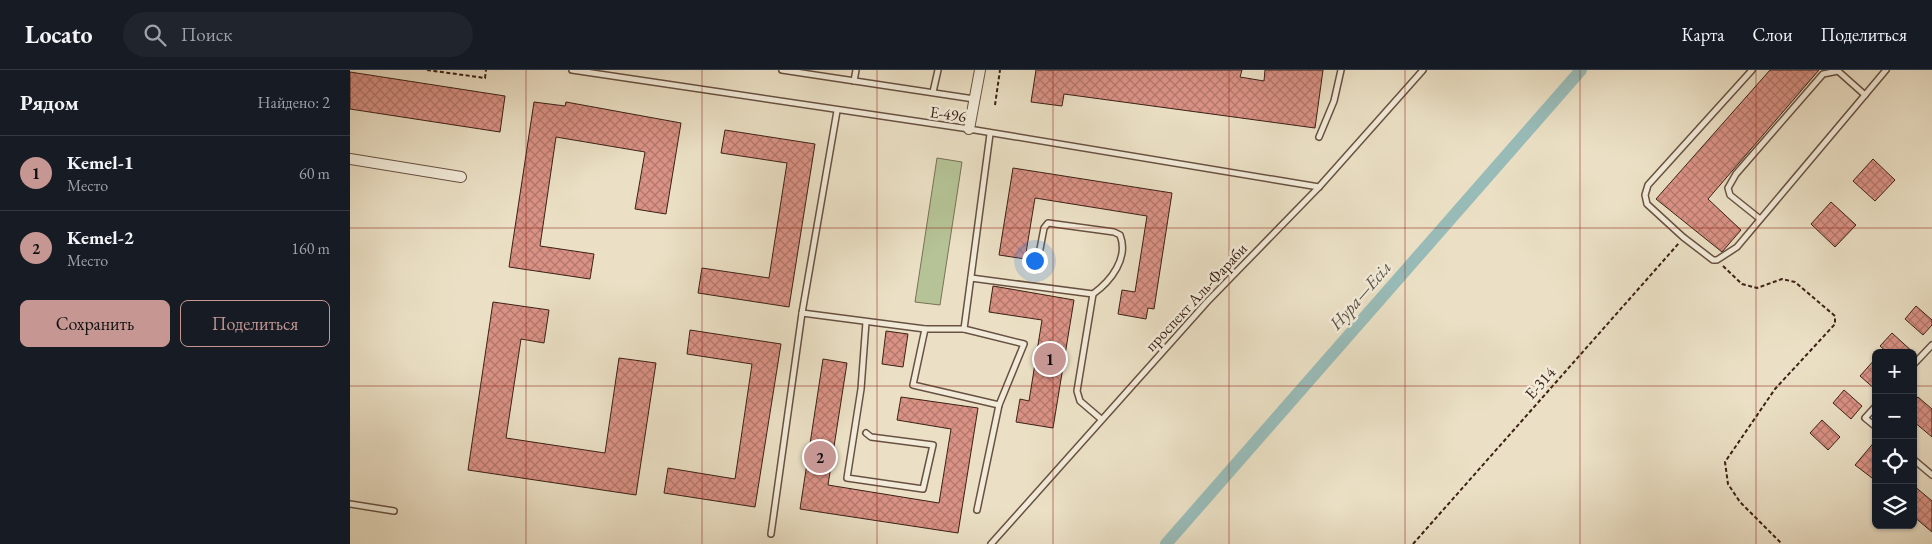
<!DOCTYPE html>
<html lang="ru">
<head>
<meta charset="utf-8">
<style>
	:root { --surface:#171b24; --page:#20242c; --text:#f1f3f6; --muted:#9ea1a6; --line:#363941; --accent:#c59692 }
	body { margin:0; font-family:"EB Garamond",serif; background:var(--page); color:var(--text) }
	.controls { position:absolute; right:15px; bottom:15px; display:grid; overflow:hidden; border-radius:8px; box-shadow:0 1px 4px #0004 }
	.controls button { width:45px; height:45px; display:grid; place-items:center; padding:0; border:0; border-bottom:1px solid var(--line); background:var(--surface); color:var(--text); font:25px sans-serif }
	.you { position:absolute; left:684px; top:190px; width:18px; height:18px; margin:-12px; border:4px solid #fff; border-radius:50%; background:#1a73e8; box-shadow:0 0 0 8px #1a73e833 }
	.badge { display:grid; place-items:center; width:32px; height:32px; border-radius:50%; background:var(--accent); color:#111; font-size:16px; font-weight:700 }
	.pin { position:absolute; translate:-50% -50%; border:2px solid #fff; box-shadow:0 1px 5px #0006 }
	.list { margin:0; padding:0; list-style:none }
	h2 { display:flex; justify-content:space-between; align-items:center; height:65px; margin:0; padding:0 20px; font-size:21px }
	h2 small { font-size:16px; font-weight:400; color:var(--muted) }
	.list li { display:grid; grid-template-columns:32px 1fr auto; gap:15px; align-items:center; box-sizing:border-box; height:75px; padding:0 20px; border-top:1px solid var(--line) }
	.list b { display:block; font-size:19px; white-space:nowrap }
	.list p { margin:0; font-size:16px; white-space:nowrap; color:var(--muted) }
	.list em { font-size:16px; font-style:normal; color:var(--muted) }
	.actions { display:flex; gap:10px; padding:15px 20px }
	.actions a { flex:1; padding:11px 0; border:1px solid var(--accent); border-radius:8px; text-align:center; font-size:18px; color:var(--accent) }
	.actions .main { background:var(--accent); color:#111 }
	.icon { flex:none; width:28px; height:28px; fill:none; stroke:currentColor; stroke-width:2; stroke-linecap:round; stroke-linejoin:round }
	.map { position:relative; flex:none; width:1582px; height:474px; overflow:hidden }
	header { display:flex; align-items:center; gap:30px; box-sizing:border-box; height:70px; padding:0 25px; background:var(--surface); border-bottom:1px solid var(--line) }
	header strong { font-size:24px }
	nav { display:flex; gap:28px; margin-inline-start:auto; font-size:18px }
	.search { width:350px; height:45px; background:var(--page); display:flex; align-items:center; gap:12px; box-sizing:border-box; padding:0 18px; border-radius:28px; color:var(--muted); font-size:19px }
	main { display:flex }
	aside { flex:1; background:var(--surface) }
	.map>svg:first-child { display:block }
	.grass { fill:#b5c396; stroke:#787256 }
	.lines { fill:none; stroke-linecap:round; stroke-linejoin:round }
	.canal { stroke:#99bcb9; stroke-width:12 }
	.building { fill:url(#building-cross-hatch); stroke:#3c2116 }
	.service-casing { stroke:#685142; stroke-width:8 }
	.minor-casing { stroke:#685142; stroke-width:12 }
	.path { stroke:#3c2116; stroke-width:2; stroke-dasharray:4 2.5; stroke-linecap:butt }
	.service { stroke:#f2ebd9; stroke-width:5 }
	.minor { stroke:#f2ebd9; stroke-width:10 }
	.grid { fill:none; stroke:#8f2418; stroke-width:1; stroke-opacity:0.55 }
	.labels { text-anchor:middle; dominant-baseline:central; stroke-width:5; stroke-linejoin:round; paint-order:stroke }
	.street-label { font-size:16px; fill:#3c2116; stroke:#f2ebd9 }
	.water-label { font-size:18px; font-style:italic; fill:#585047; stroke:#f2ebd9 }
</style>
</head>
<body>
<header>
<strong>Locato</strong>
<div class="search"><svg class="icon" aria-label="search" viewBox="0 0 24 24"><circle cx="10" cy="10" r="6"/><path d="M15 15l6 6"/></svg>Поиск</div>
<nav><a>Карта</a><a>Слои</a><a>Поделиться</a></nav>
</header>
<main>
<aside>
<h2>Рядом<small>Найдено: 2</small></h2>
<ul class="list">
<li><span class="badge">1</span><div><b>Kemel-1</b><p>Место</p></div><em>60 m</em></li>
<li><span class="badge">2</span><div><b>Kemel-2</b><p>Место</p></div><em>160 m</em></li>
</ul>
<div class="actions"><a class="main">Сохранить</a><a>Поделиться</a></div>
</aside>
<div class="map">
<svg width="1582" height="474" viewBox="0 0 1582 474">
	<defs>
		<pattern id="building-cross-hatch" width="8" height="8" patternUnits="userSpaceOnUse" patternTransform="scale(1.25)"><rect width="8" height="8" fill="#da9285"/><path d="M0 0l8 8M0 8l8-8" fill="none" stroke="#b2776c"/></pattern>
	</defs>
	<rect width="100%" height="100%" fill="#ebe0c5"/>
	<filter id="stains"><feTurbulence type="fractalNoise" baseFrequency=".004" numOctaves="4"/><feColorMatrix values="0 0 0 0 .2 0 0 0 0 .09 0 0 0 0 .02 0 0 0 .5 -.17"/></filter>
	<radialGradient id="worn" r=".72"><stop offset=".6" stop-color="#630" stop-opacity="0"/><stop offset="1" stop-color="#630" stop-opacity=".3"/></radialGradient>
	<!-- grass -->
	<path class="grass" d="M 587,88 L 612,92 L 590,235 L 565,232 Z"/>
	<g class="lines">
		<!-- canal -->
		<path class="canal" d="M 816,474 L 1231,0"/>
	</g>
	<!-- building -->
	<g class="building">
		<path d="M 686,0 L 892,0 L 890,7 L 914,11 L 915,0 L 973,0 L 965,58 L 714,24 L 712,36 L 681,32 Z"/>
		<path d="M 1420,0 L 1469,0 L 1358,129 L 1391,160 L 1372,182 L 1306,129 Z"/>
		<path d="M 0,2 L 155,26 L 150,62 L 0,39 Z"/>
		<path d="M 184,32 L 215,36 L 216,32 L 331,53 L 316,144 L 285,139 L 295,82 L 206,67 L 190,176 L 244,184 L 240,209 L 159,197 Z"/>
		<path d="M 375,60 L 465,74 L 439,237 L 348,223 L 352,198 L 419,208 L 437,93 L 371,83 Z"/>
		<path d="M 1523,89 L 1545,110 L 1525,131 L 1503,111 Z"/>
		<path d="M 663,98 L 822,123 L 804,239 L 798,238 L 796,249 L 768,244 L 772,220 L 785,222 L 797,146 L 685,128 L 675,189 L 649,185 Z"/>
		<path d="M 1481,132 L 1506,155 L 1485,177 L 1461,154 Z"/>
		<path d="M 643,216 L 724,230 L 703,358 L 666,352 L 670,329 L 679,331 L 692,250 L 639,242 Z"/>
		<path d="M 143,232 L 199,240 L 194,273 L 171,269 L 156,368 L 255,383 L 269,288 L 306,293 L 286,425 L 118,400 Z"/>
		<path d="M 1566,236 L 1582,250 L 1582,255 L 1573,265 L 1555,249 Z"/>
		<path d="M 340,260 L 431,274 L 405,437 L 314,423 L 318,398 L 385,409 L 402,294 L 337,284 Z"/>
		<path d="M 536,261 L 558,264 L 553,297 L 532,294 Z"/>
		<path d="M 1542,263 L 1564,283 L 1538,283 L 1530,276 Z"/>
		<path d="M 1526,288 L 1526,320 L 1510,306 Z"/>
		<path d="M 473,289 L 497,293 L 478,415 L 589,433 L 601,359 L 547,350 L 551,327 L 628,338 L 608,463 L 450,439 Z"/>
		<path d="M 1494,320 L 1512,336 L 1501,349 L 1483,333 Z"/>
		<path d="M 1568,327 L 1582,339 L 1582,367 L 1563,351 L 1563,332 Z"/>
		<path d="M 1472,350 L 1490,367 L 1478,380 L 1460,363 Z"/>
		<path d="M 1526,370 L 1526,411 L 1505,395 Z"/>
		<path d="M 1563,415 L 1582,431 L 1582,462 L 1563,446 Z"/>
	</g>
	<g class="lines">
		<defs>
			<g id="service">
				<path d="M 222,0 L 619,59 L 969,117"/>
				<path d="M 432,0 L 624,29"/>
				<path d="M 1402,0 L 1298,115 L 1295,125 L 1297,134 L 1333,167 L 1363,190 L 1367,190 L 1387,177 L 1536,0"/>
				<path d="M 504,11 L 506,0"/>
				<path d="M 583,22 L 588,0"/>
				<path d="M 969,67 L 984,31 L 991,0"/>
				<path d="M 1410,149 L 1380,125 L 1378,118 L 1386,104 L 1473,4 L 1488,1 L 1515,25"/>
				<path d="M 621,208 L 743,224 C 761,211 779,188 770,165 L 764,162 L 698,153 L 694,158 L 686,200"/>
				<path d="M 743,224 L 727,321 L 730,331 L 751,349"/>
				<path d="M 452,243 L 575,259 L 614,259"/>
				<path d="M 516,252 L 511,319 L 497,408 L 573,419 L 583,375 L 521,367 L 516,363"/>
				<path d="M 575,259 L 563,315 L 649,335"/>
				<path d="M 1563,295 L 1582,275"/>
				<path d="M 1526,336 L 1515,348 L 1526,357"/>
				<path d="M 1563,389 L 1582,405"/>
				<path d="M 0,434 L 44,441"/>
				<path d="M 627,440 L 649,335 L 674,274 L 614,259 L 640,64"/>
				<path d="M 421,464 L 452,243 L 487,41"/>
				<path d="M 641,474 L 857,232 L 969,117 L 1073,0"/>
			</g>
			<g id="minor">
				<path d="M 619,59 L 630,0"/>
				<path d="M 0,89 L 111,107"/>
			</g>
		</defs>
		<!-- service casing -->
		<use href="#service" class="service-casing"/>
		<!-- minor casing -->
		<use href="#minor" class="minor-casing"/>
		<!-- path -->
		<g class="path">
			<path d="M 77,0 L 135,8 L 136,0"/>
			<path d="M 645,35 L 650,0"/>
			<path d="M 1373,196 L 1392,214 L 1407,218 L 1432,209 L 1445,212 L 1485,246 L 1485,254 L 1425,319 L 1375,392 L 1378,414 L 1390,432 L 1432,474"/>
			<path d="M 1063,474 L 1329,173"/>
		</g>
		<!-- service -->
		<use href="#service" class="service"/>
		<!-- minor -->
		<use href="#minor" class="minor"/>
	</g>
	<!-- grid -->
	<path class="grid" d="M 176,0 L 176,474M 352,0 L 352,474M 527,0 L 527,474M 703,0 L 703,474M 879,0 L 879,474M 1055,0 L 1055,474M 1230,0 L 1230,474M 1406,0 L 1406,474M 0,158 L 1582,158M 0,316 L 1526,316M 1563,316 L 1582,316"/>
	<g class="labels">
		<!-- street labels -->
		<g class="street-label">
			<text transform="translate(598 44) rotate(8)">E-496</text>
			<text transform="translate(846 227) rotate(-47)">проспект Аль-Фараби</text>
			<text transform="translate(1190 313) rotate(-48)">E-314</text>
		</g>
		<!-- water labels -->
		<g class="water-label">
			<text transform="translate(1010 225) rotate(-49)">Нура—Есіл</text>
		</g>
	</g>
	<rect width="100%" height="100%" filter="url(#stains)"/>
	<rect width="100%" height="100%" fill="url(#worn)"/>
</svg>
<div class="controls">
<button>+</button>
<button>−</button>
<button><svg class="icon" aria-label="locate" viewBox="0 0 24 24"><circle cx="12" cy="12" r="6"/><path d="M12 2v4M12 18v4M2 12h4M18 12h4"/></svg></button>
<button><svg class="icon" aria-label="layers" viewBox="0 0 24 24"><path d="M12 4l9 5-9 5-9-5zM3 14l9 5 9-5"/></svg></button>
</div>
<div class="you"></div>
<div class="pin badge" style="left:700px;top:289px">1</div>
<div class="pin badge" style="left:470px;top:387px">2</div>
</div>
</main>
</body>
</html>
